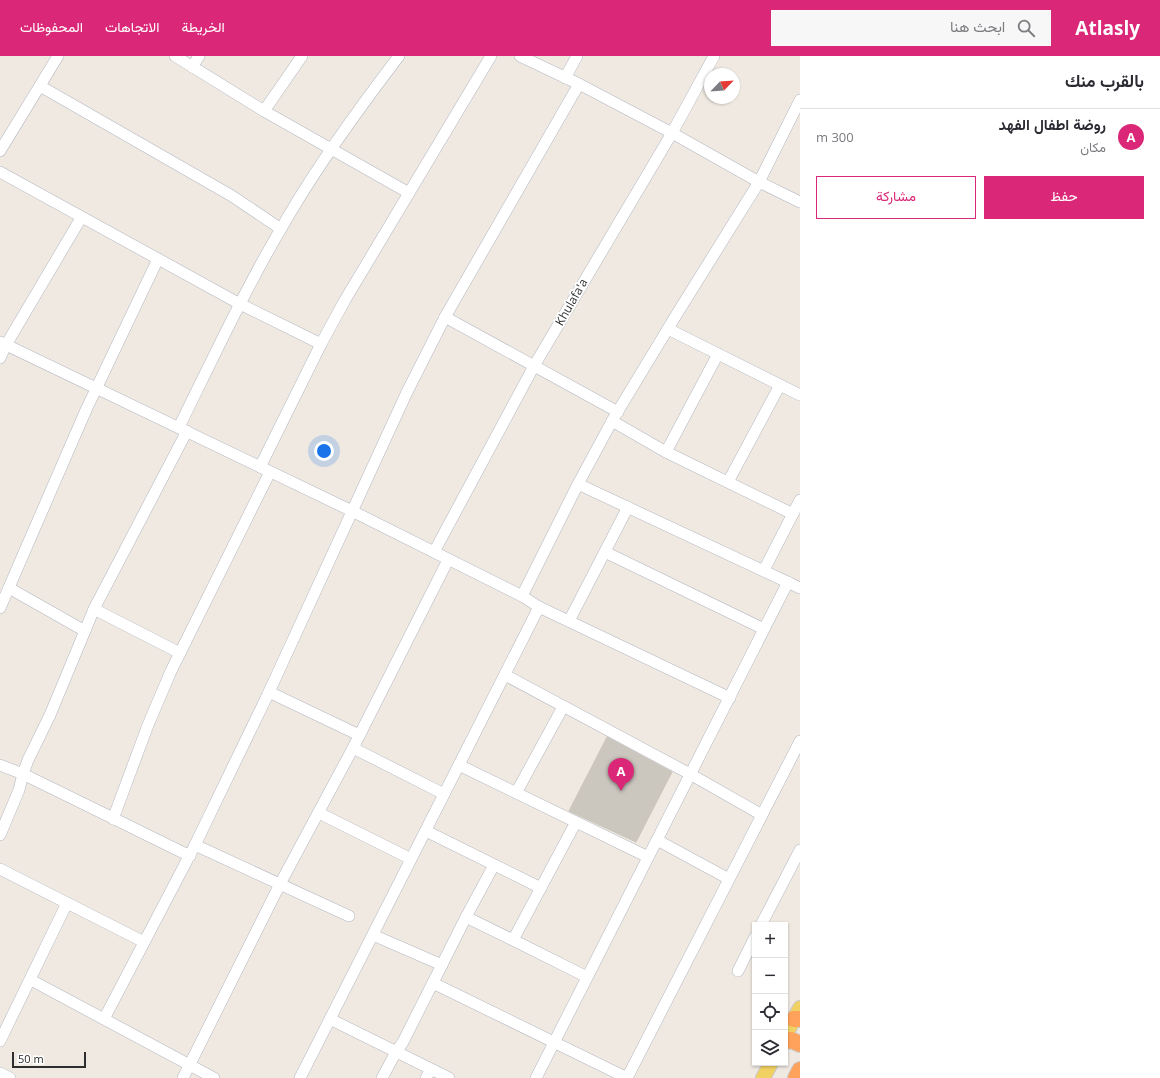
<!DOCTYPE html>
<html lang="ar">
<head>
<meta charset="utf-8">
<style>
	:root { --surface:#fff; --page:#f7f7f7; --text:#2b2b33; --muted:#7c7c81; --line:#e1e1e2; --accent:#db2777 }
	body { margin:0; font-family:"Open Sans",Vazirmatn,sans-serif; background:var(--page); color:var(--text); direction:rtl }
	.controls { position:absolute; right:12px; bottom:12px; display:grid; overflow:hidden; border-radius:0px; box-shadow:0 1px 3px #0004 }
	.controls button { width:36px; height:36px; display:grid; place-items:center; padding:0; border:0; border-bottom:1px solid var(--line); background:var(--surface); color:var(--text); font:20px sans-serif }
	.compass { position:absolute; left:704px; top:12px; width:36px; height:36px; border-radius:50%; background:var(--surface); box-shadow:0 1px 3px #0004; rotate:65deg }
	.scale { position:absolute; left:12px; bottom:10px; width:74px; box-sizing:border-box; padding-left:4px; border:2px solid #2e2e2e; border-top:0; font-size:11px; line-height:14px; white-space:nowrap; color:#2e2e2e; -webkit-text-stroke:3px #fff; paint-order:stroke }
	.you { position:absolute; left:324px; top:395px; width:14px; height:14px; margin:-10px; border:3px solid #fff; border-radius:50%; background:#1a73e8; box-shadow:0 0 0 6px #1a73e833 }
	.badge { display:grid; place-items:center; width:26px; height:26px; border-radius:50%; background:var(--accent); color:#fff; font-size:13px; font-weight:700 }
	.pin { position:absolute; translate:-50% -33px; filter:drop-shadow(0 1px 2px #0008) }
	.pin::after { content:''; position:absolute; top:21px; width:14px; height:12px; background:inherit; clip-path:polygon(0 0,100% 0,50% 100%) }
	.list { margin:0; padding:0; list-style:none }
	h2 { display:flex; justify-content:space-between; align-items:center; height:52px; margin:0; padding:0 16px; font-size:17px }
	h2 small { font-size:13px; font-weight:400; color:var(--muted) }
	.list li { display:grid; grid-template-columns:26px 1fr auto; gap:12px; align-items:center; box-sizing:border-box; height:56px; padding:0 16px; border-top:1px solid var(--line) }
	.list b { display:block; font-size:15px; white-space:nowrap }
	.list p { margin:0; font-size:13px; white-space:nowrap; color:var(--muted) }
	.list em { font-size:13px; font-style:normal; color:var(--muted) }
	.actions { display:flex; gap:8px; padding:12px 16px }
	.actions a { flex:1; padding:9px 0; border:1px solid var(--accent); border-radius:0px; text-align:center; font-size:14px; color:var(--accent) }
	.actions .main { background:var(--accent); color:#fff }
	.icon { flex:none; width:22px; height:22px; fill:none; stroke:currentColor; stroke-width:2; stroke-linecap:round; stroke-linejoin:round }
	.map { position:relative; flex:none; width:800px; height:1022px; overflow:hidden; direction:ltr }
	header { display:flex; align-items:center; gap:24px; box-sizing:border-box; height:56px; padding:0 20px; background:var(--accent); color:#fff }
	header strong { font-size:19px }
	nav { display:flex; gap:22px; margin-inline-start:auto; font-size:14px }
	.search { width:280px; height:36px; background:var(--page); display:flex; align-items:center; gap:10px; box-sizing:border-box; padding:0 14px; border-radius:0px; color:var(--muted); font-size:15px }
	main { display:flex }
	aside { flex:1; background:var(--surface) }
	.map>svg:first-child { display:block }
	.building { fill:#cbc7bf; stroke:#cbc5ba }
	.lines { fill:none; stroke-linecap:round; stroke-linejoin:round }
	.minor-casing { stroke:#b4b7c1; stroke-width:12 }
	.major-casing { stroke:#c9c9c9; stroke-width:16 }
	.highway-casing { stroke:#c9c9c9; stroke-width:18 }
	.minor { stroke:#fff; stroke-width:11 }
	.major { stroke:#f2d163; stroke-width:14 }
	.highway { stroke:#ffa35c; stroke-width:16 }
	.labels { text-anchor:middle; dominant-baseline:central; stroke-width:3.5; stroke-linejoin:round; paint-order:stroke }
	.street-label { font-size:12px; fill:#2e2e2e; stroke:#fff }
</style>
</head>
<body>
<header>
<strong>Atlasly</strong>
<div class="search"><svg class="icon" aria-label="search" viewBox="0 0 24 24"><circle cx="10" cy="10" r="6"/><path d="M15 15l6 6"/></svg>ابحث هنا</div>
<nav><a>الخريطة</a><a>الاتجاهات</a><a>المحفوظات</a></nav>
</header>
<main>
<aside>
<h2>بالقرب منك<small></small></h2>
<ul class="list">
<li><span class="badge">A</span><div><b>روضة اطفال الفهد</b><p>مكان</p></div><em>300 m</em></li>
</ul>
<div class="actions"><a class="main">حفظ</a><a>مشاركة</a></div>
</aside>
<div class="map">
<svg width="800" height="1022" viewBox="0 0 800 1022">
	<rect width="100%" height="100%" fill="#efe9e1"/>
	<!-- building -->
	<path class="building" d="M 607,681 L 672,716 L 636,786 L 569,755 Z"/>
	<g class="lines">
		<defs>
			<g id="minor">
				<path d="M 175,0 L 264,55 L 409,137"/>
				<path d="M 520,0 L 579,28 L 672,77 L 759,126 L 800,146"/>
				<path d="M 192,11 L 199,0"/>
				<path d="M 565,22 L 577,0"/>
				<path d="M 40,30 L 232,140 L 281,173"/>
				<path d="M 264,55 L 302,0"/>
				<path d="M 0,95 L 58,0"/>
				<path d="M 0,116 L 240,248 L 321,288"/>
				<path d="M 445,261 L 618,356"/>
				<path d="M 668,273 L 800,339"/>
				<path d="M 0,286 L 352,455 L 522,540 L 539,551 L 730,642"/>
				<path d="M 0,302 L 6,289 L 81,162"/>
				<path d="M 612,365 L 666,396 L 793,458"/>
				<path d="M 179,371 C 214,300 248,227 289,159 C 322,103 360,51 399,0"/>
				<path d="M 666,396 L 718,298"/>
				<path d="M 260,411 L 321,288 L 345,244 L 491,0"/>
				<path d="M 728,426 L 780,329"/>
				<path d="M 578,428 L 800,532"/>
				<path d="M 434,496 L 534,310 L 672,77 L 714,0"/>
				<path d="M 605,496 L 764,573"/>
				<path d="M 764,514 L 800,444"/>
				<path d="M 9,532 L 85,575"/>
				<path d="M 522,540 L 578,428 L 612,365 L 675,261 L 759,126 L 800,44"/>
				<path d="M 0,552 L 86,354 L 158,203"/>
				<path d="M 94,553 L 180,597"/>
				<path d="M 569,565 L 628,451"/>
				<path d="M 505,619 L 690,718 L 762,759"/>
				<path d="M 269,636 L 359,679"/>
				<path d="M 353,692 L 444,738"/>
				<path d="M 0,709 L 23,718 L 190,800"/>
				<path d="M 459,709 L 648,801"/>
				<path d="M 516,737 L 563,651"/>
				<path d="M 319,757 L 411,803"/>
				<path d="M 113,763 L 148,669 L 171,615 L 270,416"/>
				<path d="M 426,775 L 541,832"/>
				<path d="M 0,779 L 19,734 L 23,718 L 28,704 L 50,659 L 94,553 L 187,375"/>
				<path d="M 657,784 L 729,823"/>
				<path d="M 195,789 L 349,860"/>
				<path d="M 0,813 L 144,886"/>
				<path d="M 466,861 L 513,884 L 587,921"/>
				<path d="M 761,869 L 800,794"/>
				<path d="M 373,879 L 442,909"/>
				<path d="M 513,884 L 576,766"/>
				<path d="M 738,915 L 755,881"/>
				<path d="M 31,924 L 214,1022"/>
				<path d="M 433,927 L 627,1022"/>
				<path d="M 104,963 L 195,789 L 269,636 L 407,336 L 445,261 L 579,28"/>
				<path d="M 330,963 L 449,1022"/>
				<path d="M 0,985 L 67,847"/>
				<path d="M 0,1017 L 10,1022"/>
				<path d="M 183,1022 L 280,828 L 353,692 L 448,504"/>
				<path d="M 300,1022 L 539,551"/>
				<path d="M 382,1022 L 396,996 L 403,986 L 466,861 L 494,809"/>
				<path d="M 426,1022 L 431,1013"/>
				<path d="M 536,1022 L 788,526"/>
				<path d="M 627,1022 L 800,685"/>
			</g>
			<g id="major">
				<path d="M 785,980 L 800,952"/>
				<path d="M 763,1022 L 771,1007"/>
			</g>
			<g id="highway">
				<path d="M 794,963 L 800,963"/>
				<path d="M 785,985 L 791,984 L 800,988"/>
				<path d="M 796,1022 L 800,1014"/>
			</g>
		</defs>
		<!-- minor casing -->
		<use href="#minor" class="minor-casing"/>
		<!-- major casing -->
		<use href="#major" class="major-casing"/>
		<!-- highway casing -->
		<use href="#highway" class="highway-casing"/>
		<!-- minor -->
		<use href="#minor" class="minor"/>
		<!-- major -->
		<use href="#major" class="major"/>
		<!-- highway -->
		<use href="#highway" class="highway"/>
	</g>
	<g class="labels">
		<!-- street labels -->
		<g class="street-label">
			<text transform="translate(571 246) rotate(-60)">Khulafa'a</text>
		</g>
	</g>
</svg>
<div class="controls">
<button>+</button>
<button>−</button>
<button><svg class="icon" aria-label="locate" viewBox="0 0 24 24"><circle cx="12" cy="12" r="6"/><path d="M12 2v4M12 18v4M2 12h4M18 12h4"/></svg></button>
<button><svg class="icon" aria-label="layers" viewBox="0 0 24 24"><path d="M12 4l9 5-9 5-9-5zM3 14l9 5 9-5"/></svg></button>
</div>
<svg class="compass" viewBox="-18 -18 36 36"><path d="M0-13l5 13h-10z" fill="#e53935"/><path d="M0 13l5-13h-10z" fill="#7c7c81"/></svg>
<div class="scale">50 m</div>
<div class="you"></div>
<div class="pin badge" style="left:621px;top:735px">A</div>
</div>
</main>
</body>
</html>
